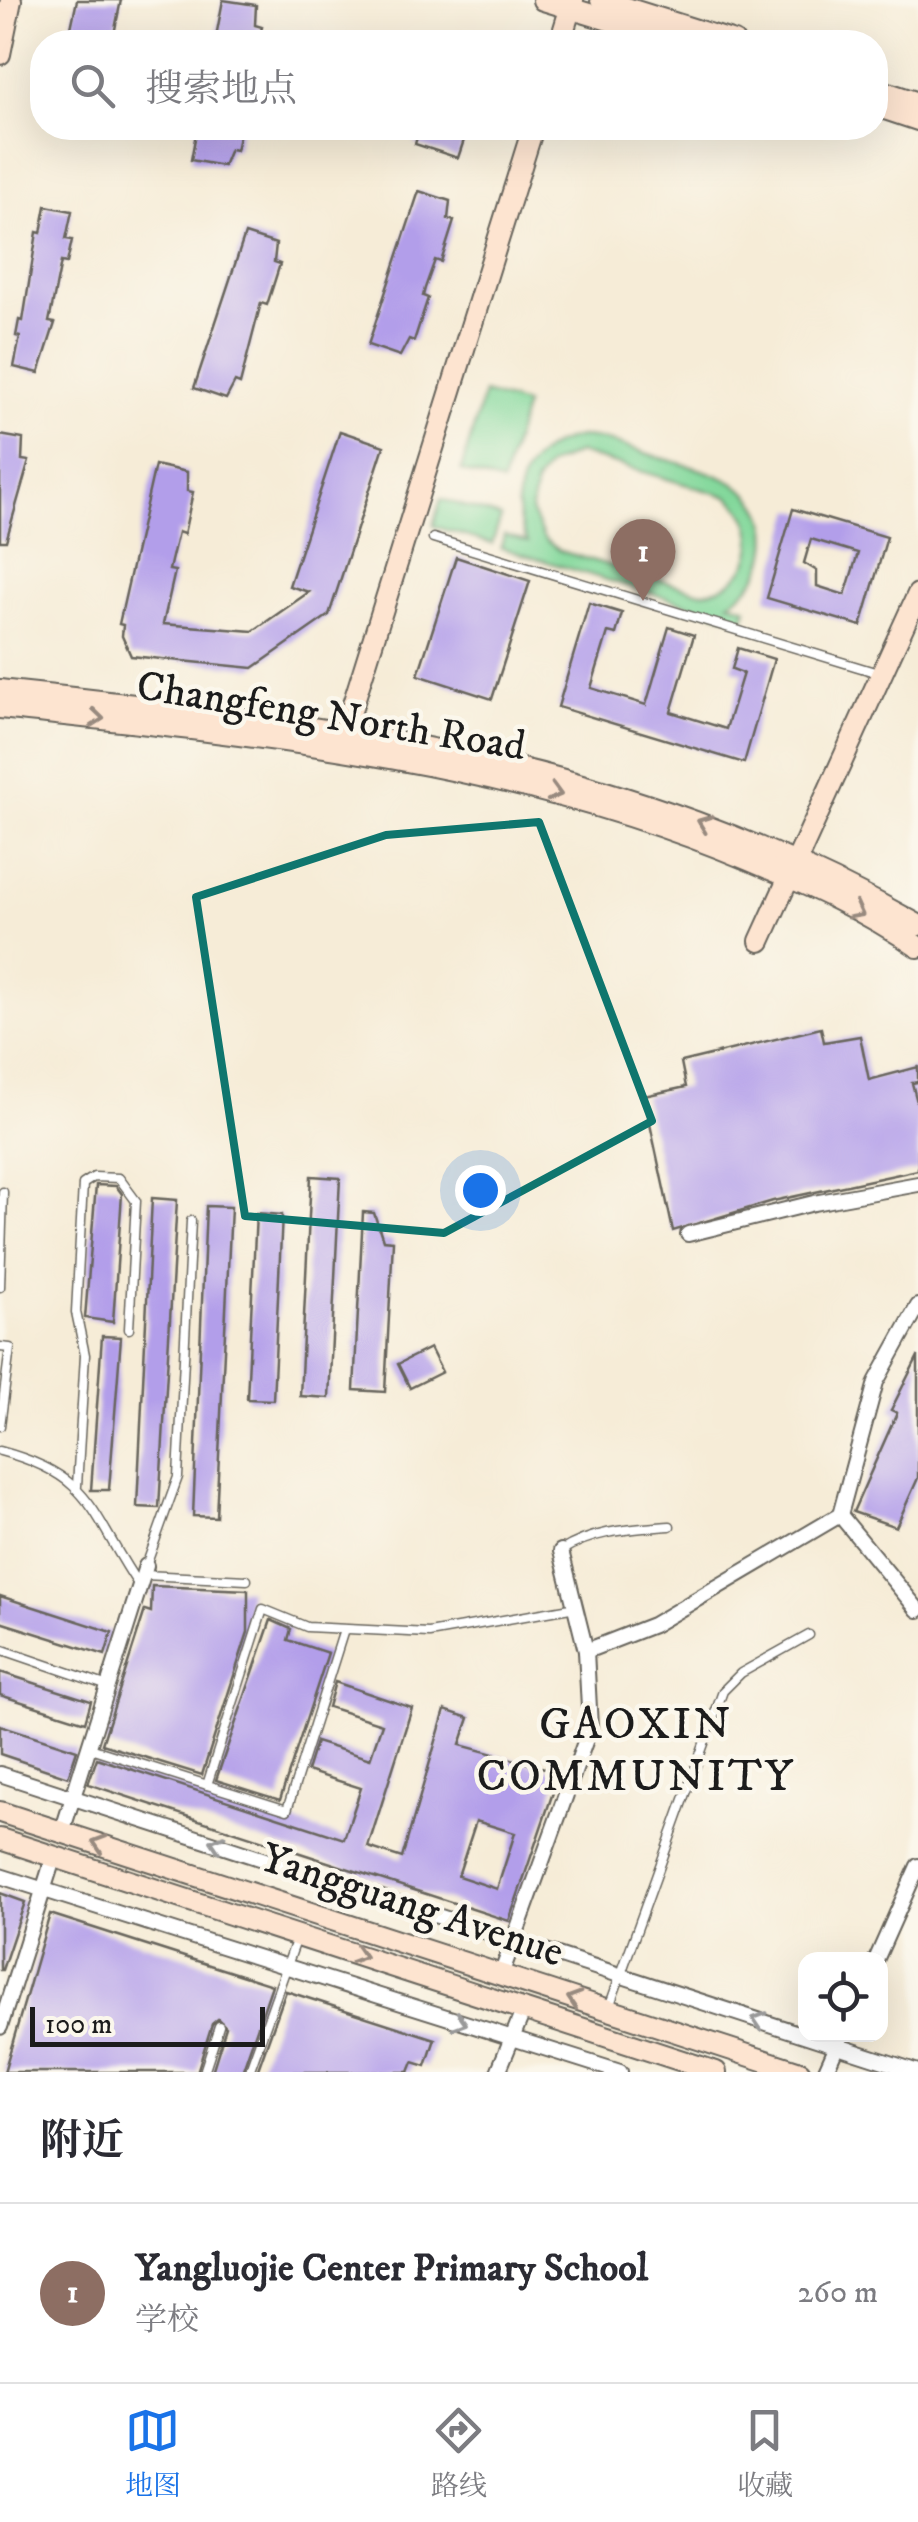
<!DOCTYPE html>
<html lang="zh">
<head>
<meta charset="utf-8">
<style>
	:root { --surface:#fff; --page:#f2f2f3; --text:#2b2b33; --muted:#7c7c81; --line:#e1e1e2; --accent:#1a73e8 }
	body { margin:0; font-family:"IM FELL DW Pica","Noto Serif SC",serif; background:var(--page); color:var(--text) }
	.controls { position:absolute; right:30px; bottom:30px; display:grid; overflow:hidden; border-radius:20px; box-shadow:0 10px 40px #0002 }
	.controls button { width:90px; height:90px; display:grid; place-items:center; padding:0; border:0; border-bottom:2px solid var(--line); background:var(--surface); color:var(--text); font:50px sans-serif }
	.scale { position:absolute; left:30px; bottom:25px; width:235px; box-sizing:border-box; padding-left:10px; border:5px solid #1c1c1c; border-top:0; font-size:28px; line-height:35px; white-space:nowrap; color:#1c1c1c; -webkit-text-stroke:8px #fbf7ec; paint-order:stroke }
	.you { position:absolute; left:480px; top:1190px; width:35px; height:35px; margin:-25px; border:8px solid #fff; border-radius:50%; background:#1a73e8; box-shadow:0 0 0 15px #1a73e833 }
	.badge { display:grid; place-items:center; width:65px; height:65px; border-radius:50%; background:var(--accent); color:#fff; font-size:32px; font-weight:700 }
	.pin { position:absolute; translate:-50% -82px; filter:drop-shadow(0 2px 5px #0008) }
	.pin::after { content:''; position:absolute; top:52px; width:35px; height:30px; background:inherit; clip-path:polygon(0 0,100% 0,50% 100%) }
	.list { margin:0; padding:0; list-style:none }
	h2 { display:flex; justify-content:space-between; align-items:center; height:130px; margin:0; padding:0 40px; font-size:42px }
	h2 small { font-size:32px; font-weight:400; color:var(--muted) }
	.list li { display:grid; grid-template-columns:65px 1fr auto; gap:30px; align-items:center; box-sizing:border-box; height:180px; padding:0 40px; border-top:2px solid var(--line) }
	.list b { display:block; font-size:38px; white-space:nowrap }
	.list p { margin:0; font-size:32px; white-space:nowrap; color:var(--muted) }
	.list em { font-size:32px; font-style:normal; color:var(--muted) }
	.icon { flex:none; width:55px; height:55px; fill:none; stroke:currentColor; stroke-width:2; stroke-linecap:round; stroke-linejoin:round }
	.map { position:relative; flex:none; width:918px; height:2072px; overflow:hidden }
	.search { position:absolute; background:var(--surface); box-shadow:0 10px 40px #0002; left:30px; right:30px; top:30px; height:110px; display:flex; align-items:center; gap:25px; box-sizing:border-box; padding:0 35px; border-radius:40px; color:var(--muted); font-size:38px }
	.sheet { height:310px; background:var(--surface) }
	nav { display:flex; justify-content:space-around; align-items:center; box-sizing:border-box; height:140px; border-top:2px solid var(--line); background:var(--surface); font-size:28px; color:var(--muted) }
	nav a { display:grid; justify-items:center; gap:5px }
	nav .on { color:var(--accent) }
	.map>svg:first-child { display:block }
	.green { fill:#83d89b; stroke:#507a5c; stroke-width:2.5; fill-rule:evenodd }
	.building { fill:#b29eea; fill-rule:evenodd }
	.lines { fill:none; stroke-linecap:round; stroke-linejoin:round }
	.lane-casing { stroke:#68655d; stroke-width:11 }
	.street-casing { stroke:#68655d; stroke-width:18 }
	.secondary-casing { stroke:#68655d; stroke-width:24 }
	.lane { stroke:#fff; stroke-width:8 }
	.street { stroke:#fff; stroke-width:14 }
	.secondary { stroke:#fde4d0; stroke-width:20 }
	.oneway { stroke:#988a7f }
	.oneway2 { stroke:#999 }
	.marked { fill:none; stroke:#0f766e; stroke-width:8; stroke-linejoin:round }
	.labels { text-anchor:middle; dominant-baseline:central; stroke-width:9; stroke-linejoin:round; paint-order:stroke }
	.street-label { font-size:42px; fill:#1c1c1c; stroke:#fbf7ec }
	.neighbourhood-label { font-size:45px; letter-spacing:2.5px; fill:#1c1c1c; stroke:#fbf7ec }
</style>
</head>
<body>
<div class="map">
<svg width="918" height="2072" viewBox="0 0 918 2072">
	<rect width="100%" height="100%" fill="#fbf7ec"/>
	<filter id="ink" filterUnits="userSpaceOnUse"><feTurbulence type="fractalNoise" baseFrequency=".01" numOctaves="2"/><feDisplacementMap in="SourceGraphic" scale="20" xChannelSelector="R" yChannelSelector="G"/><feConvolveMatrix kernelMatrix="1 2 1 2 8 2 1 2 1" color-interpolation-filters="sRGB"/></filter>
	<filter id="wash" filterUnits="userSpaceOnUse"><feTurbulence type="fractalNoise" baseFrequency=".0048" numOctaves="4" result="noise"/><feDisplacementMap in="SourceGraphic" scale="40" xChannelSelector="R" yChannelSelector="G"/><feGaussianBlur stdDeviation="2.25" result="paint"/><feColorMatrix in="noise" values="0 0 0 0 0 0 0 0 0 0 0 0 0 0 0 0 0 1.4 0 .05"/><feComposite in="paint" operator="in"/></filter>
	<g filter="url(#wash)">
		<rect width="100%" height="100%" fill="#f6ecd7"/>
		<!-- green -->
		<g class="green">
			<path d="M 484,393 L 525,405 L 502,483 L 461,471 Z"/>
			<path d="M 581,437 C 606,438 631,449 655,456 C 703,471 775,481 767,548 C 764,573 749,590 729,602 L 747,608 L 743,621 L 501,548 L 504,535 L 528,542 C 502,495 527,444 581,437 ZM 578,453 L 729,497 C 770,529 753,588 701,592 L 560,551 L 544,539 L 531,511 L 536,482 L 549,465 Z"/>
			<path d="M 441,499 L 501,517 L 492,544 L 433,526 Z"/>
		</g>
		<g id="blocks">
			<!-- building -->
			<g class="building">
				<path d="M 77,0 L 121,0 L 113,39 L 68,42 Z"/>
				<path d="M 223,0 L 256,5 L 255,25 L 262,27 L 258,42 L 215,42 Z"/>
				<path d="M 197,128 L 241,128 L 236,150 L 230,149 L 223,166 L 191,160 Z"/>
				<path d="M 420,128 L 468,128 L 458,158 L 415,144 Z"/>
				<path d="M 419,191 L 450,201 L 448,219 L 454,221 L 441,262 L 435,260 L 425,288 L 423,296 L 428,298 L 414,341 L 409,339 L 400,356 L 368,345 Z"/>
				<path d="M 46,206 L 72,211 L 66,239 L 72,240 L 67,263 L 61,262 L 49,322 L 55,323 L 39,373 L 14,367 L 20,337 L 16,336 L 19,320 L 23,321 L 37,232 L 41,233 Z"/>
				<path d="M 245,234 L 276,244 L 274,262 L 280,264 L 267,305 L 261,303 L 240,384 L 235,382 L 226,399 L 194,388 Z"/>
				<path d="M 340,431 L 384,446 L 329,615 L 253,668 L 131,656 L 122,636 L 123,625 L 119,624 L 155,465 L 187,472 L 187,491 L 193,492 L 184,534 L 178,532 L 171,561 L 169,570 L 175,571 L 163,624 L 253,631 L 309,592 L 289,586 Z"/>
				<path d="M 0,435 L 23,439 L 22,460 L 29,461 L 6,541 L 0,541 Z"/>
				<path d="M 793,509 L 887,537 L 861,626 L 767,598 ZM 811,539 L 858,553 L 845,595 L 817,586 L 817,571 L 804,563 Z"/>
				<path d="M 456,557 L 530,581 L 492,699 L 418,675 Z"/>
				<path d="M 589,603 L 622,613 L 616,634 L 608,632 L 591,688 L 646,705 L 669,627 L 694,635 L 671,712 L 726,729 L 743,673 L 732,669 L 738,648 L 774,659 L 744,763 L 558,707 Z"/>
				<path d="M 821,1028 L 824,1042 L 860,1036 L 869,1080 L 918,1067 L 918,1082 L 912,1083 L 918,1106 L 918,1170 L 773,1201 L 673,1231 L 644,1096 L 686,1087 L 681,1062 Z"/>
				<path d="M 311,1176 L 340,1178 L 329,1398 L 300,1396 Z"/>
				<path d="M 96,1185 L 116,1186 L 122,1194 L 113,1322 L 85,1318 Z"/>
				<path d="M 152,1198 L 177,1200 L 159,1508 L 137,1507 Z"/>
				<path d="M 206,1206 L 231,1207 L 216,1517 L 193,1516 Z"/>
				<path d="M 363,1212 L 374,1213 L 383,1240 L 393,1241 L 385,1392 L 354,1390 Z"/>
				<path d="M 256,1213 L 282,1215 L 273,1400 L 247,1399 Z"/>
				<path d="M 102,1336 L 121,1337 L 109,1490 L 91,1490 Z"/>
				<path d="M 430,1348 L 442,1372 L 410,1388 L 398,1364 Z"/>
				<path d="M 918,1356 L 918,1478 L 896,1527 L 853,1512 L 897,1413 L 891,1410 Z"/>
				<path d="M 152,1586 L 248,1590 L 248,1632 L 202,1775 L 102,1744 L 145,1610 L 151,1612 Z"/>
				<path d="M 0,1596 L 112,1632 L 105,1655 L 0,1622 Z"/>
				<path d="M 271,1620 L 291,1629 L 288,1640 L 328,1653 L 280,1800 L 216,1780 Z"/>
				<path d="M 0,1672 L 91,1701 L 85,1722 L 0,1695 Z"/>
				<path d="M 335,1682 L 412,1708 L 368,1847 L 402,1858 L 445,1710 L 469,1718 L 460,1745 L 560,1772 L 509,1921 L 88,1784 L 97,1758 L 344,1839 L 361,1788 L 307,1771 L 316,1742 L 370,1759 L 382,1724 L 328,1707 ZM 476,1821 L 515,1833 L 497,1889 L 458,1876 Z"/>
				<path d="M 0,1725 L 77,1750 L 68,1777 L 0,1754 Z"/>
				<path d="M 0,1893 L 25,1902 L 2,1970 L 0,1970 Z"/>
				<path d="M 50,1914 L 272,1985 L 242,2072 L 212,2072 L 226,2027 L 218,2019 L 212,2024 L 197,2072 L 4,2072 Z"/>
				<path d="M 286,1991 L 435,2039 L 426,2066 L 413,2062 L 409,2072 L 257,2072 Z"/>
			</g>
		</g>
	</g>
	<g filter="url(#ink)">
		<use href="#blocks" fill-opacity="0" stroke="#68655d" stroke-width="2.5"/>
		<g class="lines">
			<defs>
				<g id="lane">
					<path d="M 433,538 L 878,673"/>
					<path d="M 0,1287 L 3,1192"/>
					<path d="M 0,1347 L 10,1348 L 0,1426"/>
					<path d="M 0,1451 C 95,1476 90,1514 140,1587"/>
					<path d="M 77,1486 L 85,1355 L 76,1312 L 83,1184 L 94,1177 L 119,1178 L 136,1201 L 129,1329"/>
					<path d="M 561,1551 C 593,1530 632,1529 670,1526"/>
					<path d="M 146,1566 L 178,1477 L 191,1221"/>
					<path d="M 144,1575 L 247,1580"/>
					<path d="M 0,1649 L 108,1686"/>
					<path d="M 90,1748 L 287,1810 L 344,1630"/>
					<path d="M 207,1785 L 263,1609 L 307,1627 L 429,1633 L 576,1607"/>
					<path d="M 608,2010 L 723,1691 L 741,1673 L 809,1635"/>
					<path d="M 204,2072 L 219,2026"/>
					<path d="M 249,2072 L 298,1935"/>
				</g>
				<g id="street">
					<path d="M 688,1234 L 814,1203 L 918,1184"/>
					<path d="M 840,1515 L 918,1610"/>
					<path d="M 586,1651 L 653,1625 L 840,1515 L 876,1382 L 918,1306"/>
					<path d="M 0,1774 L 918,2072"/>
					<path d="M 62,1832 L 146,1566"/>
					<path d="M 0,1876 L 620,2072"/>
					<path d="M 876,1960 L 918,1866"/>
					<path d="M 501,1975 L 590,1728 L 586,1651 L 561,1551"/>
					<path d="M 0,2027 L 54,1856"/>
					<path d="M 498,2072 L 524,2009"/>
					<path d="M 825,2072 L 842,2034"/>
				</g>
				<g id="secondary">
					<path d="M 543,0 L 681,42"/>
					<path d="M 601,0 L 734,42"/>
					<path d="M 560,42 L 573,0"/>
					<path d="M 0,54 L 11,0"/>
					<path d="M 876,89 L 918,103"/>
					<path d="M 876,106 L 918,120"/>
					<path d="M 0,690 C 337,726 616,755 918,925"/>
					<path d="M 0,708 C 255,735 510,759 749,860 C 806,884 867,911 918,947"/>
					<path d="M 345,730 L 533,128"/>
					<path d="M 760,941 L 918,594"/>
					<path d="M 0,1812 L 800,2072"/>
					<path d="M 0,1839 L 716,2072"/>
				</g>
			</defs>
			<!-- lane casing -->
			<use href="#lane" class="lane-casing"/>
			<!-- street casing -->
			<use href="#street" class="street-casing"/>
			<!-- secondary casing -->
			<use href="#secondary" class="secondary-casing"/>
			<!-- lane -->
			<use href="#lane" class="lane"/>
			<!-- street -->
			<use href="#street" class="street"/>
			<!-- secondary -->
			<use href="#secondary" class="secondary"/>
		</g>
		<!-- one-way arrows -->
		<defs><path id="oneway-chevron" d="M-2-3.5L2.5 0L-2 3.5" fill="none" stroke-width="1.6" stroke-linecap="round" stroke-linejoin="round" transform="scale(2.5)"/></defs>
		<g class="oneway">
			<use href="#oneway-chevron" transform="translate(97 718) rotate(6)"/>
			<use href="#oneway-chevron" transform="translate(555 793) rotate(16)"/>
			<use href="#oneway-chevron" transform="translate(704 823) rotate(-159)"/>
			<use href="#oneway-chevron" transform="translate(857 912) rotate(28)"/>
			<use href="#oneway-chevron" transform="translate(99 1843) rotate(-162)"/>
			<use href="#oneway-chevron" transform="translate(359 1955) rotate(18)"/>
			<use href="#oneway-chevron" transform="translate(574 1999) rotate(-162)"/>
		</g>
		<g class="oneway2">
			<use href="#oneway-chevron" transform="translate(217 1843) rotate(-162)"/>
			<use href="#oneway-chevron" transform="translate(759 2020) rotate(-162)"/>
			<use href="#oneway-chevron" transform="translate(460 2022) rotate(17)"/>
		</g>
	</g>
	<!-- marked area -->
	<path class="marked" d="M 539,822 L 652,1121 L 444,1233 L 245,1216 L 196,897 L 386,835 Z"/>
	<g class="labels">
		<!-- street labels -->
		<g class="street-label">
			<text transform="translate(331 717) rotate(9)">Changfeng North Road</text>
			<text transform="translate(412 1906) rotate(18)">Yangguang Avenue</text>
		</g>
		<!-- neighbourhood labels -->
		<g class="neighbourhood-label">
			<text x="636" y="1725">GAOXIN<tspan x="636" dy="52">COMMUNITY</tspan></text>
		</g>
	</g>
</svg>
<div class="controls">
<button><svg class="icon" aria-label="locate" viewBox="0 0 24 24"><circle cx="12" cy="12" r="6"/><path d="M12 2v4M12 18v4M2 12h4M18 12h4"/></svg></button>
</div>
<div class="scale">100 m</div>
<div class="you"></div>
<div class="pin badge" style="left:643px;top:601px;background:#8d6e63">1</div>
<div class="search"><svg class="icon" aria-label="search" viewBox="0 0 24 24"><circle cx="10" cy="10" r="6"/><path d="M15 15l6 6"/></svg>搜索地点</div>
</div>
<section class="sheet">
<h2>附近<small></small></h2>
<ul class="list">
<li><span class="badge" style="background:#8d6e63">1</span><div><b>Yangluojie Center Primary School</b><p>学校</p></div><em>260 m</em></li>
</ul>
</section>
<nav>
<a class="on"><svg class="icon" aria-label="map" viewBox="0 0 24 24"><path d="M3 6l6-2 6 2 6-2v14l-6 2-6-2-6 2zM9 4v14M15 6v14"/></svg>地图</a>
<a><svg class="icon" aria-label="directions" viewBox="0 0 24 24"><path d="M12 3l9 9-9 9-9-9zM9 14v-3h6M13 9l2 2-2 2"/></svg>路线</a>
<a><svg class="icon" aria-label="saved" viewBox="0 0 24 24"><path d="M7 4h10v16l-5-4-5 4z"/></svg>收藏</a>
</nav>
</body>
</html>
